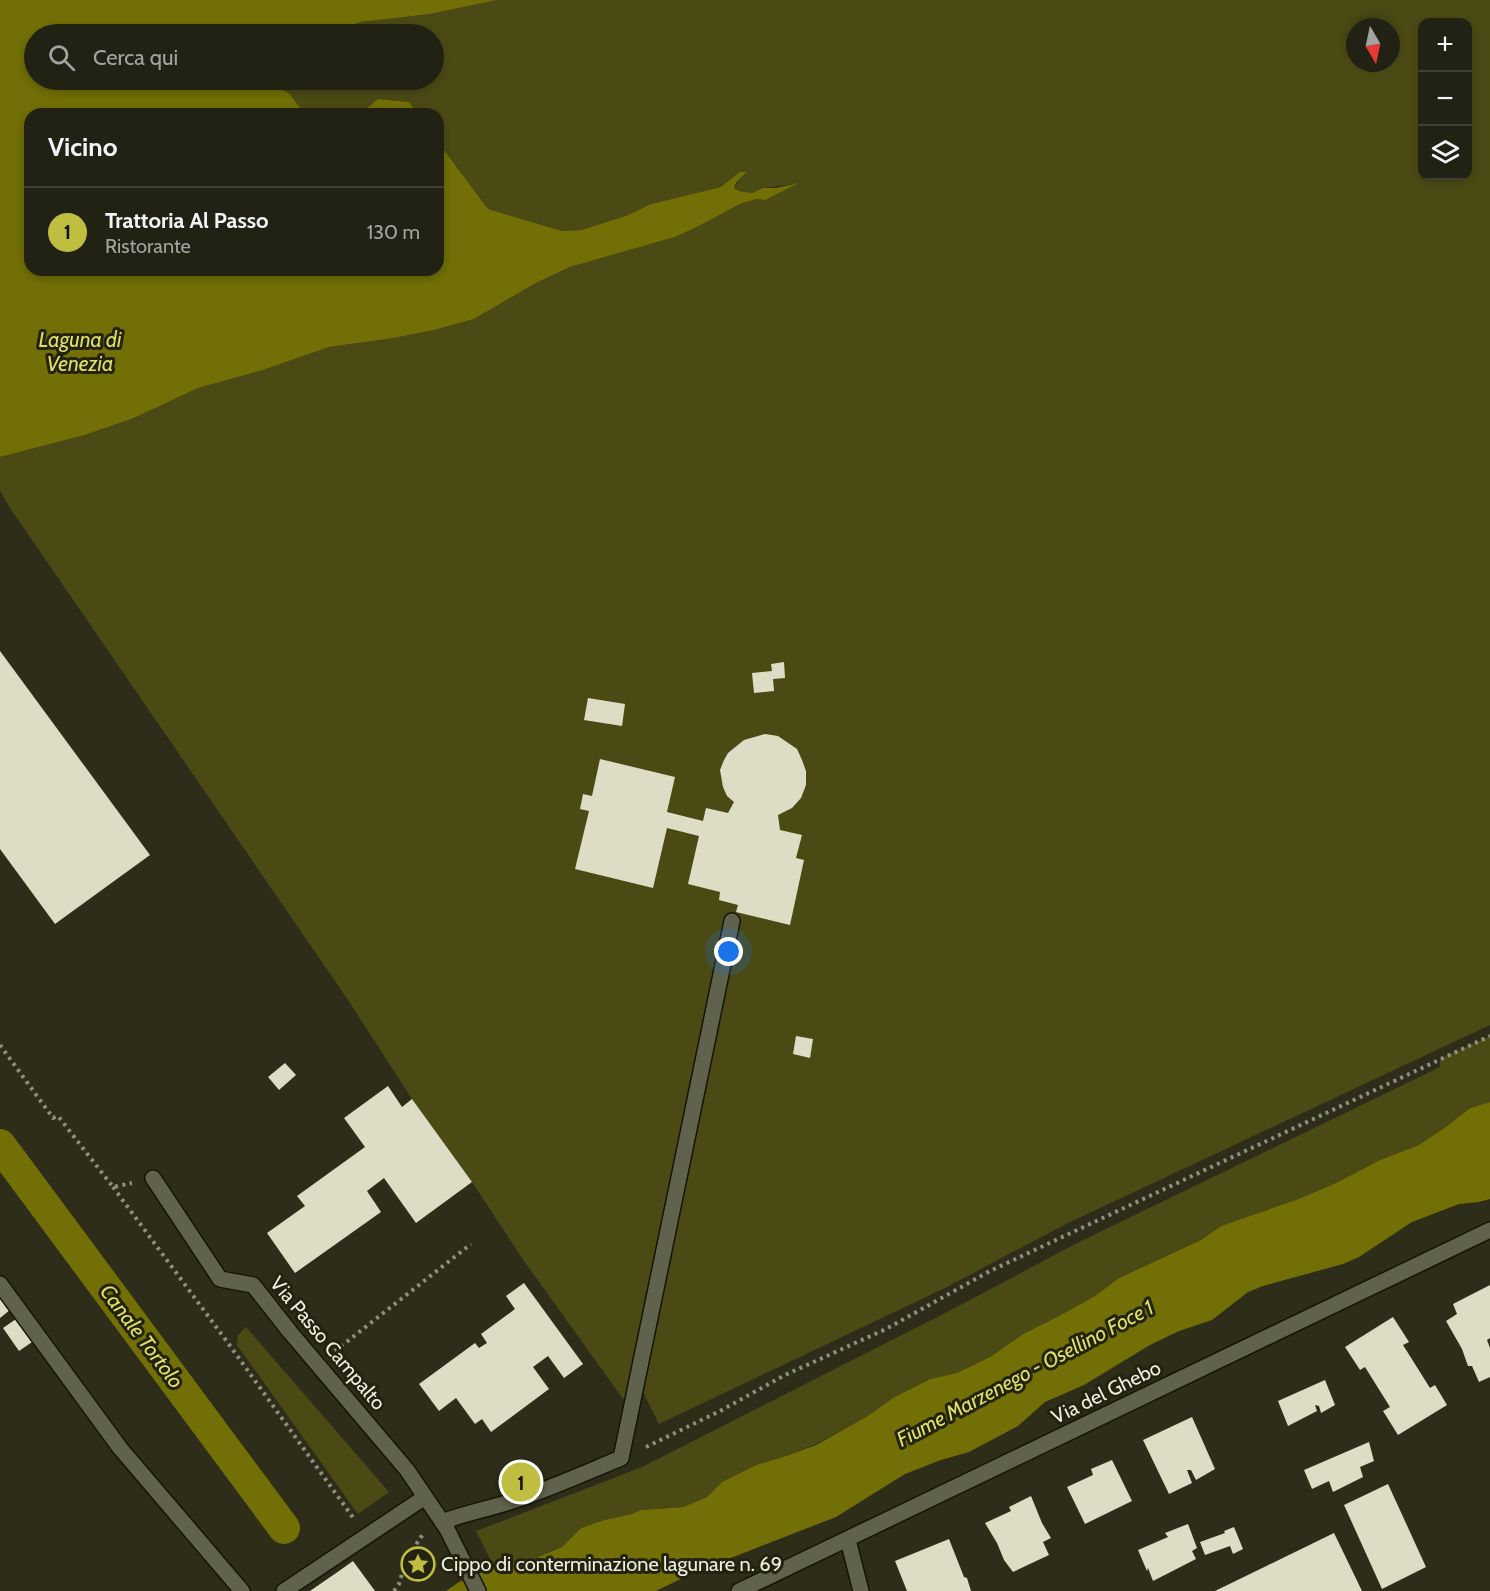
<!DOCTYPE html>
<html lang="it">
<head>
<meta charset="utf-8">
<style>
	:root { --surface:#222214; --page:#2e2f22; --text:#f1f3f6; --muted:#a2a4a0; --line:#3f3f34; --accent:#c0be40 }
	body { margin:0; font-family:Cabin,sans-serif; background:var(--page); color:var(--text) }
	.controls { position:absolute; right:18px; top:18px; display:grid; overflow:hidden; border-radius:12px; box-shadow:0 3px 9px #0003 }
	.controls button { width:54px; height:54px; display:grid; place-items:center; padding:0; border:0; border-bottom:2px solid var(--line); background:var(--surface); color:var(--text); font:30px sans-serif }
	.compass { position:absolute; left:1346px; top:18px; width:54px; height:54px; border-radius:50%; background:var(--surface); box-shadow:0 3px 9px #0003; rotate:171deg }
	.you { position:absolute; left:729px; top:952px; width:21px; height:21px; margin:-15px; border:4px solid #fff; border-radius:50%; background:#1a73e8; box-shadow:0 0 0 9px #1a73e833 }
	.badge { display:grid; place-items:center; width:39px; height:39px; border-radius:50%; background:var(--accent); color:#111; font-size:20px; font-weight:700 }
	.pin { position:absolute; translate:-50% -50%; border:3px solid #fff; box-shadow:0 2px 6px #0006 }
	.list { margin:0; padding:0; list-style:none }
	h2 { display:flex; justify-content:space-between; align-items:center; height:78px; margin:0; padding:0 24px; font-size:26px }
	h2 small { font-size:20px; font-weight:400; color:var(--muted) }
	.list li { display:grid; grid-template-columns:39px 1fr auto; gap:18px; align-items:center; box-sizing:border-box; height:90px; padding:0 24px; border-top:2px solid var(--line) }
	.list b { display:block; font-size:22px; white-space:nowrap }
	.list p { margin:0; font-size:20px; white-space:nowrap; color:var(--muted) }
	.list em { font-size:20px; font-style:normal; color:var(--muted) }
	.icon { flex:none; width:33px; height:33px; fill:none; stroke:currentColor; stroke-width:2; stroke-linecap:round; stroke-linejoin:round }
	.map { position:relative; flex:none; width:1490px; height:1591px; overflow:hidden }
	.search { position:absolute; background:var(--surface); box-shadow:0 3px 9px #0003; left:24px; top:24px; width:420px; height:66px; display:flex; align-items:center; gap:15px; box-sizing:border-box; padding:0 21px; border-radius:33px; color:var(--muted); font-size:22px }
	.panel { position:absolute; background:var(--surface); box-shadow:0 3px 9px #0003; left:24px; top:108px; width:420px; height:168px; border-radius:18px }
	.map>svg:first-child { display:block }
	.green { fill:#4b4a15; fill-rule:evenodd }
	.water { fill:#716f05 }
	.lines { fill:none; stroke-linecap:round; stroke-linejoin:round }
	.canal { stroke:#716f05; stroke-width:32 }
	.building { fill:#ddddc5 }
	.service-casing { stroke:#161504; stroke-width:18 }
	.minor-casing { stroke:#161504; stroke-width:18 }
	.path { stroke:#909081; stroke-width:4; stroke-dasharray:3 4.5; stroke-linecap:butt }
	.service { stroke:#61624d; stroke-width:15 }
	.minor { stroke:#61624d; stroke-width:15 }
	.labels { text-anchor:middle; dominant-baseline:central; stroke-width:6; stroke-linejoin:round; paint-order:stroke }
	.street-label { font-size:20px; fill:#eeeee2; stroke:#232310 }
	.poi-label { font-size:20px; fill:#eeeee2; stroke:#232310; text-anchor:start }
	.water-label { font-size:21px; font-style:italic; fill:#e1df67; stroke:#232310 }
</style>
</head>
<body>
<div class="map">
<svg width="1490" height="1591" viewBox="0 0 1490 1591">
	<rect width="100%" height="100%" fill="#2d2d1a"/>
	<!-- green -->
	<g class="green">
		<path d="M 497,0 L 1490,0 L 1490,1025 L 1066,1224 L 943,1289 L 659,1424 L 642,1390 L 623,1399 L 524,1261 L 472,1182 L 412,1099 L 350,1003 L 8,505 L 0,491 L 0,457 L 85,435 L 134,418 L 198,388 L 263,370 L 329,347 L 394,338 L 434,330 L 474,319 L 536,283 L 570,267 L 675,237 L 695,228 L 740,204 L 757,199 L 765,200 L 796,184 L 763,188 L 752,193 L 739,191 L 734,188 L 740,178 L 721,187 L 651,204 L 628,215 L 582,230 L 562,231 L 488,209 L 438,142 L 438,114 L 418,114 L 409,102 L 378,99 L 360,114 L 305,114 L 289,93 L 263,80 L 434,80 L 434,34 L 323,34 L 361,22 L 430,14 ZM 1422,22 L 1468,22 L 1468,176 L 1422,176 ZM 1355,27 L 1391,27 L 1391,63 L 1355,63 Z"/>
		<path d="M 1490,1036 L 1490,1102 L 1470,1108 L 1447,1126 L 1419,1145 L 1380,1160 L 1336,1183 L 1301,1198 L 1221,1226 L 1201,1240 L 1119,1278 L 1095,1296 L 1059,1316 L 1023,1334 L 990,1357 L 957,1373 L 930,1379 L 894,1398 L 869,1416 L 816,1444 L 786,1456 L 756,1465 L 722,1482 L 707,1497 L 683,1507 L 642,1510 L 632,1514 L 604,1520 L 581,1528 L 562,1547 L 536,1558 L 494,1567 L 476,1531 L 642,1467 L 951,1310 L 1079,1242 L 1440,1067 L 1440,1059 Z"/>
		<path d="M 246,1327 L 389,1492 L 358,1514 L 237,1345 L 238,1335 Z"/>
	</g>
	<!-- water -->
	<g class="water">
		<path d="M 0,0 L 497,0 L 430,14 L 361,22 L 323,34 L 34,34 L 34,80 L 224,80 L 215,86 L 253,80 L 263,80 L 289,93 L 305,114 L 30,114 L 30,270 L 438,270 L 438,142 L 488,209 L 562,231 L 582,230 L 628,215 L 651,204 L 721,187 L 740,172 L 747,172 C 741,177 736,181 734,188 L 739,191 L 752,193 L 763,188 L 776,188 L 799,183 L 765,200 L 757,199 L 740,204 L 695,228 L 675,237 L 570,267 L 536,283 L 474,319 L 434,330 L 394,338 L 329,347 L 263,370 L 198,388 L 134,418 L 85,435 L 0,457 Z"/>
		<path d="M 378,99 L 409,102 L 418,114 L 360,114 Z"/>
		<path d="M 1490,1102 L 1490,1199 L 1479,1202 L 1459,1204 L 1412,1222 L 1359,1257 L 1343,1264 L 1263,1286 L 1248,1292 L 1212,1320 L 1179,1331 L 1150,1345 L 1084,1385 L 1045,1402 L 1018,1426 L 969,1452 L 941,1460 L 905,1474 L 836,1517 L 695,1572 L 656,1591 L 446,1591 L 459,1582 L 494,1567 L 536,1558 L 562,1547 L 581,1528 L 604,1520 L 632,1514 L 641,1510 L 683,1507 L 707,1497 L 722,1482 L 756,1465 L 786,1456 L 816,1445 L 868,1416 L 893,1398 L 930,1379 L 957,1373 L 990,1357 L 1023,1334 L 1059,1316 L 1095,1296 L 1119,1278 L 1201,1240 L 1221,1226 L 1301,1198 L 1336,1183 L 1380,1160 L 1419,1145 L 1447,1126 L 1470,1108 Z"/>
	</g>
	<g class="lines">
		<!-- canal -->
		<path class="canal" d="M 0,1145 L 284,1528"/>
	</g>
	<!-- building -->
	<g class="building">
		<path d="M 0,651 L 150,855 L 55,924 L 0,849 Z"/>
		<path d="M 784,662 L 785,678 L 773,679 L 774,691 L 754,693 L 752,673 L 772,671 L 771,664 Z"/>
		<path d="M 588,698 L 625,704 L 622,726 L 584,720 Z"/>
		<path d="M 765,734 L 778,736 L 797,749 L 802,760 L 806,771 L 806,785 L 801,798 L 792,808 L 778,815 L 780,830 L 802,835 L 796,858 L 804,860 L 790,925 L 736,912 L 738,905 L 719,900 L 720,892 L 688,884 L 699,836 L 667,828 L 653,888 L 575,869 L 589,811 L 580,809 L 583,794 L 592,796 L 600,759 L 675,777 L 667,812 L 703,821 L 706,808 L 728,813 L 734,802 L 727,796 L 723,787 L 720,770 L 724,760 L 728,753 L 744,740 Z"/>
		<path d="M 796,1036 L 813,1039 L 810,1058 L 793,1054 Z"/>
		<path d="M 285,1063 L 296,1075 L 279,1090 L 268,1077 Z"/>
		<path d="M 388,1086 L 402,1107 L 412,1099 L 472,1182 L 416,1223 L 384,1178 L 367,1191 L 381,1212 L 295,1273 L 267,1233 L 305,1206 L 297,1196 L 365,1147 L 344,1118 Z"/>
		<path d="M 524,1283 L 583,1364 L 564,1378 L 548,1356 L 533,1367 L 549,1389 L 491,1432 L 482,1419 L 475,1424 L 456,1398 L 439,1411 L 419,1384 L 475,1343 L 479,1348 L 487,1343 L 481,1334 L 515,1309 L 506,1296 Z"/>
		<path d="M 1490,1285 L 1490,1338 L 1487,1340 L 1490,1348 L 1490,1377 L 1479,1382 L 1472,1366 L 1468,1366 L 1462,1349 L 1446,1321 L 1457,1314 L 1453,1304 Z"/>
		<path d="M 0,1296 L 10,1310 L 0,1318 Z"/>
		<path d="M 19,1317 L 35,1340 L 19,1351 L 3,1328 Z"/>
		<path d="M 1393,1317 L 1409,1342 L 1403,1345 L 1430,1388 L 1435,1385 L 1447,1405 L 1398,1435 L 1383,1411 L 1390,1407 L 1365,1367 L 1360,1370 L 1345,1347 Z"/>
		<path d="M 1325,1380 L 1335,1405 L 1321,1413 L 1319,1406 L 1315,1405 L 1317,1411 L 1288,1426 L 1278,1401 Z"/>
		<path d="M 1192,1417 L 1215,1469 L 1196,1480 L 1191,1470 L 1187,1470 L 1192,1483 L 1169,1494 L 1143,1440 Z"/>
		<path d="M 1369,1442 L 1374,1461 L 1360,1467 L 1363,1477 L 1333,1492 L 1329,1481 L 1312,1489 L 1304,1470 Z"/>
		<path d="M 1112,1460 L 1132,1501 L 1085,1524 L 1067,1487 L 1093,1475 L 1091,1469 Z"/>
		<path d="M 1388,1484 L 1426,1567 L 1382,1589 L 1344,1505 Z"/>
		<path d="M 1031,1496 L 1042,1523 L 1051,1538 L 1043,1542 L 1049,1555 L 1013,1572 L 1004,1560 L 997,1543 L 985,1523 L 1011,1511 L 1009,1507 Z"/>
		<path d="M 1188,1524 L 1197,1548 L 1192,1551 L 1196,1559 L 1153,1581 L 1148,1568 L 1147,1571 L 1138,1550 L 1168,1537 L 1165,1533 Z"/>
		<path d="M 1234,1527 L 1243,1549 L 1233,1554 L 1230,1546 L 1205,1555 L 1200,1542 L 1225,1533 L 1224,1531 Z"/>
		<path d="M 1334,1533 L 1362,1591 L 1215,1591 Z"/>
		<path d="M 949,1539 L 964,1577 L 967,1578 L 971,1591 L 907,1591 L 895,1561 Z"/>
		<path d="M 353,1561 L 375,1591 L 310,1591 L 339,1571 Z"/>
	</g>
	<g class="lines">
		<defs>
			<g id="service">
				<path d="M 0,1284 L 120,1448 L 242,1591"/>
				<path d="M 621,1458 L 732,921"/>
				<path d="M 284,1591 L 425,1497"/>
			</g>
			<g id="minor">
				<path d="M 153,1178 L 220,1279 L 253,1285 L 290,1332 L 407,1470 L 447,1529 L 478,1591"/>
				<path d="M 442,1522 C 465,1513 489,1509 513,1501 C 549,1489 585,1473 621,1458"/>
				<path d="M 848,1540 L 861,1591"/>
				<path d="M 739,1591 L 1490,1230"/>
			</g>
		</defs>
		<!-- service casing -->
		<use href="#service" class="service-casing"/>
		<!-- minor casing -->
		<use href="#minor" class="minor-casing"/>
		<!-- path -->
		<g class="path">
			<path d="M 0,1045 L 53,1118 L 58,1116 L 113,1187 L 132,1183"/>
			<path d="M 113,1187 L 228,1343 L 354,1519"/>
			<path d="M 335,1351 L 471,1244"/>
			<path d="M 646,1447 L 720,1411 L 785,1375 L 886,1329 L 990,1271 L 1490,1036"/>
			<path d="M 394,1591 L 399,1584 L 406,1560 L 423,1534"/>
		</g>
		<!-- service -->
		<use href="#service" class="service"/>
		<!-- minor -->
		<use href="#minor" class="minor"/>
	</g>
	<!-- icons -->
	<defs>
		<symbol id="sight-ring" viewBox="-11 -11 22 22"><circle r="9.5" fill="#232310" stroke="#c0be40" stroke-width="1.5"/><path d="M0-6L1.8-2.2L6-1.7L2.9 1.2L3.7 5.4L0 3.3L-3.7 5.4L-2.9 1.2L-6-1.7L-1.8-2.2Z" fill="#c0be40"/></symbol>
	</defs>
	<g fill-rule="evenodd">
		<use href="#sight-ring" x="399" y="1545" width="38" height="38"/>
	</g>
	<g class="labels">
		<!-- street labels -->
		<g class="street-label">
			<text transform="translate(328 1343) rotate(50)">Via Passo Campalto</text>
			<text transform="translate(1106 1392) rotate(-26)">Via del Ghebo</text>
		</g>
		<!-- poi labels -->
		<g class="poi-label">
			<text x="441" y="1564">Cippo di conterminazione lagunare n. 69</text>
		</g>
		<!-- water labels -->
		<g class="water-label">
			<text x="80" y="339">Laguna di<tspan x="80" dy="24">Venezia</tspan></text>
			<text transform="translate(142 1336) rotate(53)">Canale Tortolo</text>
			<text transform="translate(1025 1373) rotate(-28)">Fiume Marzenego - Osellino Foce 1</text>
		</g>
	</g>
</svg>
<div class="controls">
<button>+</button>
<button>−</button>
<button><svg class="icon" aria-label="layers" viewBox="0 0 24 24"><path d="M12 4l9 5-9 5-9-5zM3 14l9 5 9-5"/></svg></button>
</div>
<svg class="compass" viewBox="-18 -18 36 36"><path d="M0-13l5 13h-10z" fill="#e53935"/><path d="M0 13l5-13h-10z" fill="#a2a4a0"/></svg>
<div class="you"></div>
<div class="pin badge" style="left:521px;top:1482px">1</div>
<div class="search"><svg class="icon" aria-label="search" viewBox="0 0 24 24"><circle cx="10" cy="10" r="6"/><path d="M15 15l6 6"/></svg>Cerca qui</div>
<section class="panel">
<h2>Vicino<small></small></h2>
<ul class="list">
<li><span class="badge">1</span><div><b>Trattoria Al Passo</b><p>Ristorante</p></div><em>130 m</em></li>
</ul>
</section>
</div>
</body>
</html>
